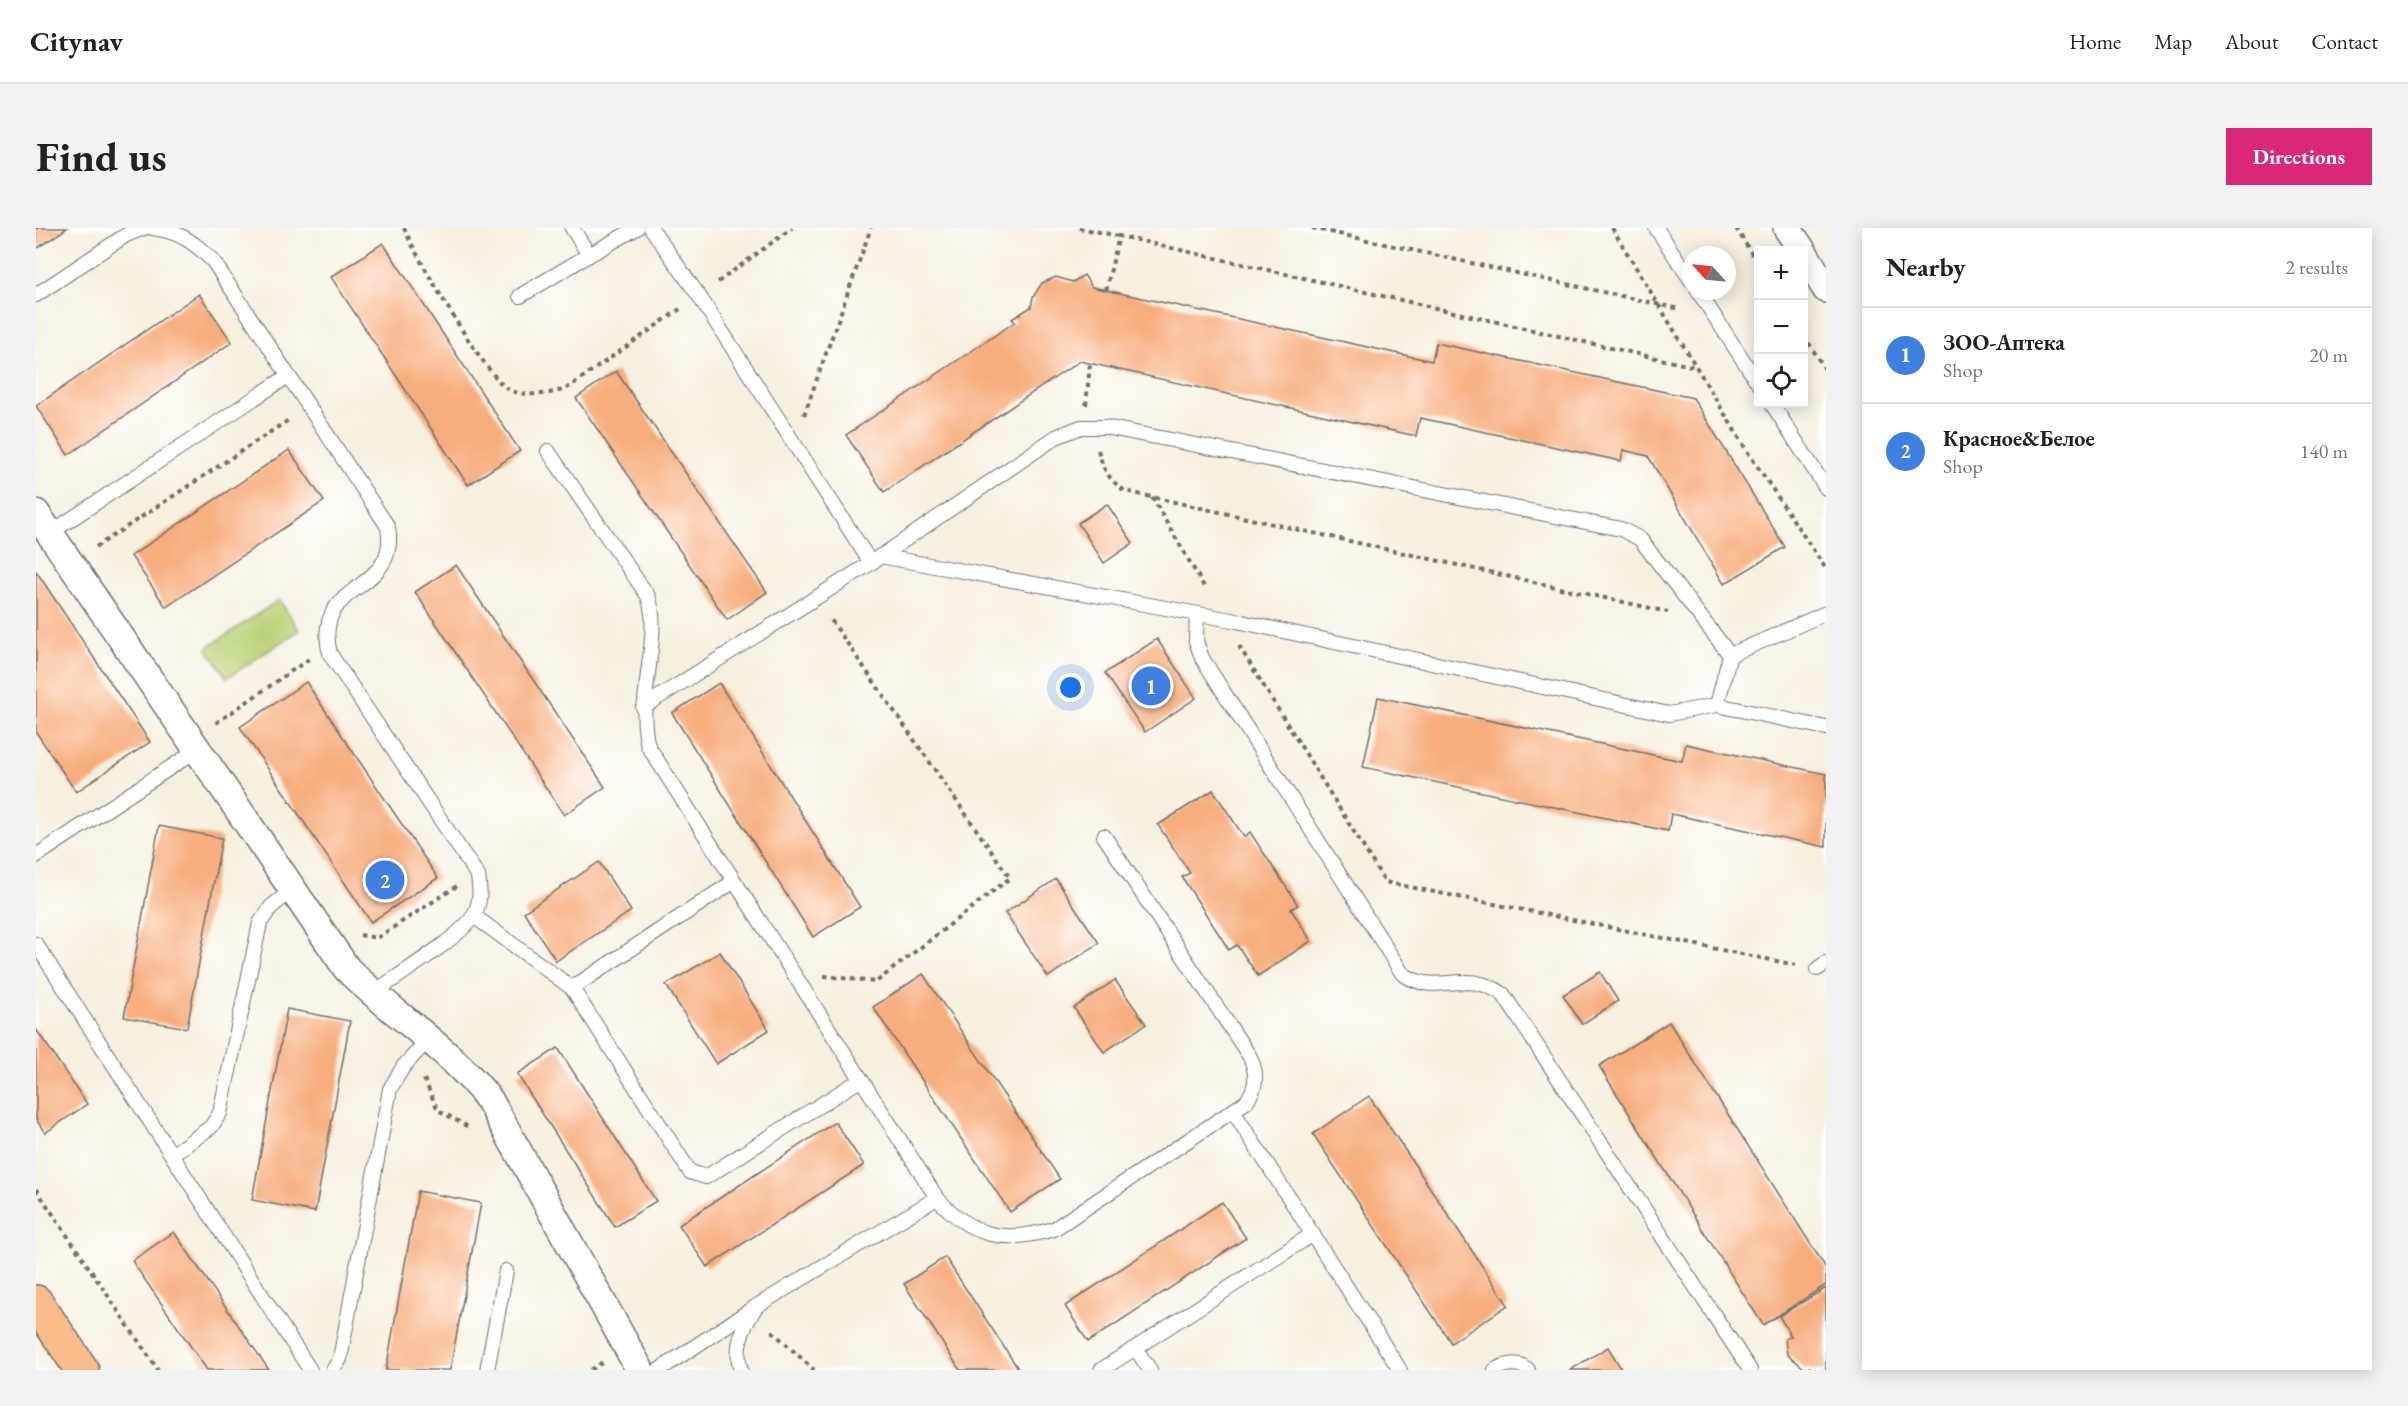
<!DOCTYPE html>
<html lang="en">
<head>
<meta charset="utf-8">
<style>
	:root { --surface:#fff; --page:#f2f2f2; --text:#202124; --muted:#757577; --line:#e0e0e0; --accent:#db2777 }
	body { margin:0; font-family:"EB Garamond",serif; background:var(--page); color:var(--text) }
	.controls { position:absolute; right:18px; top:18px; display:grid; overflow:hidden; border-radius:0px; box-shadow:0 3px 15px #0003 }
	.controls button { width:54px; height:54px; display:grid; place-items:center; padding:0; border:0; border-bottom:2px solid var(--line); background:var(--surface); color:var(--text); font:30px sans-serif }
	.compass { position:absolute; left:1646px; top:18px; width:54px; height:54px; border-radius:50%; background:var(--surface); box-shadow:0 3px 15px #0003; rotate:297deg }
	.you { position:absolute; left:1035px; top:460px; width:21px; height:21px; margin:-15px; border:4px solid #fff; border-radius:50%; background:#1a73e8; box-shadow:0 0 0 9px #1a73e833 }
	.badge { display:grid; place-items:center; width:39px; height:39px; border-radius:50%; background:var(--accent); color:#fff; font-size:20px; font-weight:700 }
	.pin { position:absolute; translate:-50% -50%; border:3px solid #fff; box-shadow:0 2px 6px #0006 }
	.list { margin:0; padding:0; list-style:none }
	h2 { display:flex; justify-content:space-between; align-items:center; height:78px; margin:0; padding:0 24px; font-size:26px }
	h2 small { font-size:20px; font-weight:400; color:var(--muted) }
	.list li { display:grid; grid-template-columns:39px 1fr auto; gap:18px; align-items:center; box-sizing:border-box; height:96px; padding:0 24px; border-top:2px solid var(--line) }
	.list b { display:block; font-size:22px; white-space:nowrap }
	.list p { margin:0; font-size:20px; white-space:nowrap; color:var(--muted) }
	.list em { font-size:20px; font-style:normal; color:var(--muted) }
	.icon { flex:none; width:33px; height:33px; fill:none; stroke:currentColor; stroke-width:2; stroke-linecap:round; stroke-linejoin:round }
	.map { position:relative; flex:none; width:1790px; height:1142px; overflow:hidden; border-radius:0px }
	header { display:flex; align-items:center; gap:36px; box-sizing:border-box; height:84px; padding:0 30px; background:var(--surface); border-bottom:2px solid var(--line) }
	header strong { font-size:28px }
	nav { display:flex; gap:33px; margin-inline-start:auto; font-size:21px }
	.intro { display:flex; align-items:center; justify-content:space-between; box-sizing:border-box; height:144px; padding:0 36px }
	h1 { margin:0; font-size:42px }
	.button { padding:15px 27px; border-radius:0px; background:var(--accent); color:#fff; font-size:21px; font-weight:700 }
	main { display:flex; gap:36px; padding:0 36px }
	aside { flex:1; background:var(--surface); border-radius:0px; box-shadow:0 3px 15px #0003 }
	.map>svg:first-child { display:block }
	.green { fill:#bad378; stroke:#727f52; stroke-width:1.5 }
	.building { fill:#f7ad7d }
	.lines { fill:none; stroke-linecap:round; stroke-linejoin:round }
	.service-casing { stroke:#72706a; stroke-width:16 }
	.minor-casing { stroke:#72706a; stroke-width:30 }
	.primary-casing { stroke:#72706a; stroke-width:36 }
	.path { stroke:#72706a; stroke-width:4; stroke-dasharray:4.5 4.5; stroke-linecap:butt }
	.service { stroke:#fff; stroke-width:14 }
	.minor { stroke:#fff; stroke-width:27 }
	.primary { stroke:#f9bc8a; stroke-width:33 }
</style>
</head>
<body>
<header>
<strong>Citynav</strong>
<nav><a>Home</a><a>Map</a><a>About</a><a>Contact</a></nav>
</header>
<div class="intro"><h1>Find us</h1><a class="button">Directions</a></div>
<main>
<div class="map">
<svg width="1790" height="1142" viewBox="0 0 1790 1142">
	<rect width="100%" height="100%" fill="#fff"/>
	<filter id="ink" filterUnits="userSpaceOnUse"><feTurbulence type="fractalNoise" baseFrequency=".0167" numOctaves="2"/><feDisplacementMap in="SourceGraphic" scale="12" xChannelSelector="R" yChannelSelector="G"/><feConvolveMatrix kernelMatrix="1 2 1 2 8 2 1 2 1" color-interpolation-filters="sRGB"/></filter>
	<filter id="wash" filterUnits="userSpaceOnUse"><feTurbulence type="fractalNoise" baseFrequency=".008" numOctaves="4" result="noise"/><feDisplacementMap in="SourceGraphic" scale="24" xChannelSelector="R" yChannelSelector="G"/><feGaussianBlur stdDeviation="1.35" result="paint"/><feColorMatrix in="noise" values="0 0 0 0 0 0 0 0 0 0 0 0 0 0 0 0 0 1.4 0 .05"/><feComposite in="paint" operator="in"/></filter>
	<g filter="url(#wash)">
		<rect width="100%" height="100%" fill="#f6f0df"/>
		<!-- green -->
		<path class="green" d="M 243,372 L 263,402 L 191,450 L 171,420 Z"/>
		<g id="blocks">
			<!-- building -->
			<g class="building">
				<path d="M 0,0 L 31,0 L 0,21 Z"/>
				<path d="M 347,15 L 484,223 L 432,257 L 295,49 Z"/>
				<path d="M 1048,47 L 1056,59 L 1396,133 L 1400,115 L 1657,170 L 1749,319 L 1688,356 L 1612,228 L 1587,222 L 1585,233 L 1384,190 L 1380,208 L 1044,133 L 848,264 L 810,207 L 979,94 L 976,91 L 995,79 L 997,69 L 1006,55 L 1020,49 L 1037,54 Z"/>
				<path d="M 163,66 L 196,114 L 32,227 L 0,178 Z"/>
				<path d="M 580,143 L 731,364 L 691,392 L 540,170 Z"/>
				<path d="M 253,222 L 288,273 L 130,379 L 95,328 Z"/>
				<path d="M 1071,276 L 1097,315 L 1068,335 L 1042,295 Z"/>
				<path d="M 420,337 L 569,559 L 528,587 L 379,364 Z"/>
				<path d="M 0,343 L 114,514 L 40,564 L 0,504 Z"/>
				<path d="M 1121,411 L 1160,470 L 1109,504 L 1069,445 Z"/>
				<path d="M 270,454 L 402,650 L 335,694 L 204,499 Z"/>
				<path d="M 683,455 L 824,679 L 777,709 L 636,485 Z"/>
				<path d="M 1342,469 L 1646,533 L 1650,516 L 1790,546 L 1790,619 L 1635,586 L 1632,603 L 1327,539 Z"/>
				<path d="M 1177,562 L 1208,609 L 1214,604 L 1262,677 L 1255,681 L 1275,713 L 1222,748 L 1201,717 L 1193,722 L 1146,649 L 1154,645 L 1122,597 Z"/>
				<path d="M 123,598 L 186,610 L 151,800 L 88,789 Z"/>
				<path d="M 563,634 L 595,683 L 520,733 L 488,684 Z"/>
				<path d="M 1020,651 L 1063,715 L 1012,749 L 969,685 Z"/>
				<path d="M 684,724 L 733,802 L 680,836 L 630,757 Z"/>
				<path d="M 1564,744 L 1582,773 L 1546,796 L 1527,767 Z"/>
				<path d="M 887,746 L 1024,951 L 974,984 L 837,779 Z"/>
				<path d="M 1079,752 L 1110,796 L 1068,824 L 1038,780 Z"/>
				<path d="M 251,781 L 314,793 L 279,984 L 216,972 Z"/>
				<path d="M 1633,794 L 1790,1040 L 1790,1057 L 1727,1097 L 1563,838 Z"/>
				<path d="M 0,801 L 51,876 L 9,905 L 0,891 Z"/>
				<path d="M 522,820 L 620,973 L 579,999 L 481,846 Z"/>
				<path d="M 1333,868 L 1472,1077 L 1415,1115 L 1277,906 Z"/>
				<path d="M 799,894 L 828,937 L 671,1039 L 643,997 Z"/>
				<path d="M 382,963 L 445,975 L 414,1142 L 350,1142 Z"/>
				<path d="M 1186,974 L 1210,1010 L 1052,1114 L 1029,1078 Z"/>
				<path d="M 138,1004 L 233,1142 L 171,1142 L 96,1033 Z"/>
				<path d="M 909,1029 L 983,1142 L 924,1142 L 868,1056 Z"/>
				<path d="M 1790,1060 L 1790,1142 L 1776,1142 L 1774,1139 L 1769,1141 L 1751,1126 L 1749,1111 L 1755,1108 L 1743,1088 Z"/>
				<path d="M 1572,1119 L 1586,1142 L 1534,1142 Z"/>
			</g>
		</g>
	</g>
	<g filter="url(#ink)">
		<use href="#blocks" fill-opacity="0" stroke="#72706a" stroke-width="1.5"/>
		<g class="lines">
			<defs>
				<g id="service">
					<path d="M 116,0 C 143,3 158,14 177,33 L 352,299 C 364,368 275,351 294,426 L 442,648 C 444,662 445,672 439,685 C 429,707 358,750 336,766"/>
					<path d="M 536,0 L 553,27 L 601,0"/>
					<path d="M 615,0 L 663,68 L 835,335"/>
					<path d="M 1620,0 L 1655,52"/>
					<path d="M 1662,63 L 1722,155"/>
					<path d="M 0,67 L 90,7 L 108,0"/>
					<path d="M 484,68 L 553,27"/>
					<path d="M 1736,176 L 1790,260"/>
					<path d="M 512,223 L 612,368 C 627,408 599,469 612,518 L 901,970 C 936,1009 967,1016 1018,1001 L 1210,874 C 1221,859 1222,847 1214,829 L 1068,608"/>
					<path d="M 14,305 L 252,148"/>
					<path d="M 844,328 L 1201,393 L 1633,486 L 1681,477 L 1694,427"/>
					<path d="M 1161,387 L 1160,413 L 1166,430 L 1366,745 C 1401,771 1426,738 1467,766 L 1714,1142"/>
					<path d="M 1694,427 L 1790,385"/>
					<path d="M 1681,477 L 1790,500"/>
					<path d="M 607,479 L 835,335 L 1020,209 L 1045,199 L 1069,199 L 1585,301 L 1604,311 L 1694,427"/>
					<path d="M 0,628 L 161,522"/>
					<path d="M 697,654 L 536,760 L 654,944 L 670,949 L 824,852"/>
					<path d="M 438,688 L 536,760"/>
					<path d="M 0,716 L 274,1142"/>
					<path d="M 1781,741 L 1790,735"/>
					<path d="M 1197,883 L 1364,1142"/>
					<path d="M 137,926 L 175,899 L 184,885 L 224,695 L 235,679 L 256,662"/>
					<path d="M 1100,1121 L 1114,1142"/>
					<path d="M 297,1142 L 304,1131 L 354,861 L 367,839 L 393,811"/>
					<path d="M 451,1142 L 470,1043"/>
					<path d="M 623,1142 L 719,1079 L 901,970"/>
					<path d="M 705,1142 C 698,1120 706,1101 718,1082"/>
					<path d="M 1065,1142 L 1277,1006"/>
					<path d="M 1459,1142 C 1469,1136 1483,1133 1492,1142"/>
				</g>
				<g id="minor">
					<path d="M 1751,0 L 1766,22"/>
					<path d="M 1768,25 L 1790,61"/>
					<path d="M 0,285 L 311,741 C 357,787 415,821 454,873 L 604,1142"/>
				</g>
				<path id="primary" d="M 0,1074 L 46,1142"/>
			</defs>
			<!-- service casing -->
			<use href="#service" class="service-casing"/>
			<!-- minor casing -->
			<use href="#minor" class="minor-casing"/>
			<!-- primary casing -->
			<use href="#primary" class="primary-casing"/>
			<!-- path -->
			<g class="path">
				<path d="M 368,0 C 379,27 451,150 472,161 C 488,170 514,166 530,161 L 644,81"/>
				<path d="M 1043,0 L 1083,8"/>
				<path d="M 1276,0 L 1644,81"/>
				<path d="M 1576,0 L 1713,226 L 1790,341"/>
				<path d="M 1700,0 L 1722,36"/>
				<path d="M 682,54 L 756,0"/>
				<path d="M 1070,62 L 1083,8 L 1659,139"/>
				<path d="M 1768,107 L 1790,143"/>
				<path d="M 1050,177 L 1054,136"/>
				<path d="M 768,187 L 835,0"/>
				<path d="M 1062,222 C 1067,241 1072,251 1089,263 L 1632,384"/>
				<path d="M 1116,269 L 1170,362"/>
				<path d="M 60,319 L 254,191"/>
				<path d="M 1203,418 L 1349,654 L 1760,737"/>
				<path d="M 180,495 L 273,431"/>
				<path d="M 324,707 L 341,710 L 421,658"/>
				<path d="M 788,748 L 840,754 L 974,650 L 793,389"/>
				<path d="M 388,851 L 402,882 L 434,900"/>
				<path d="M 0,961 L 122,1142"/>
				<path d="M 736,1103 L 778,1142"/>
				<path d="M 555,1142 L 567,1134"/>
			</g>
			<!-- service -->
			<use href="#service" class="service"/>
			<!-- minor -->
			<use href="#minor" class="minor"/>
			<!-- primary -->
			<use href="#primary" class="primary"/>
		</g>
	</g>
</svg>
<div class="controls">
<button>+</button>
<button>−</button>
<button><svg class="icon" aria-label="locate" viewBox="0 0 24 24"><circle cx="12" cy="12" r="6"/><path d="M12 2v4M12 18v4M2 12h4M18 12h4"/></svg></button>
</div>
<svg class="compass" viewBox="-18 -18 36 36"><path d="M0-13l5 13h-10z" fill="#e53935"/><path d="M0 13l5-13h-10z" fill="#757577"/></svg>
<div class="you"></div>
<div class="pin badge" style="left:1115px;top:458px;background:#3f7fe0">1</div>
<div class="pin badge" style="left:349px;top:652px;background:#3f7fe0">2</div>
</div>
<aside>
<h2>Nearby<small>2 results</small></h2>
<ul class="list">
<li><span class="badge" style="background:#3f7fe0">1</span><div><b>ЗОО-Аптека</b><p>Shop</p></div><em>20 m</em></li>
<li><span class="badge" style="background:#3f7fe0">2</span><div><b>Красное&amp;Белое</b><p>Shop</p></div><em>140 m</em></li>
</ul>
</aside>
</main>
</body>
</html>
